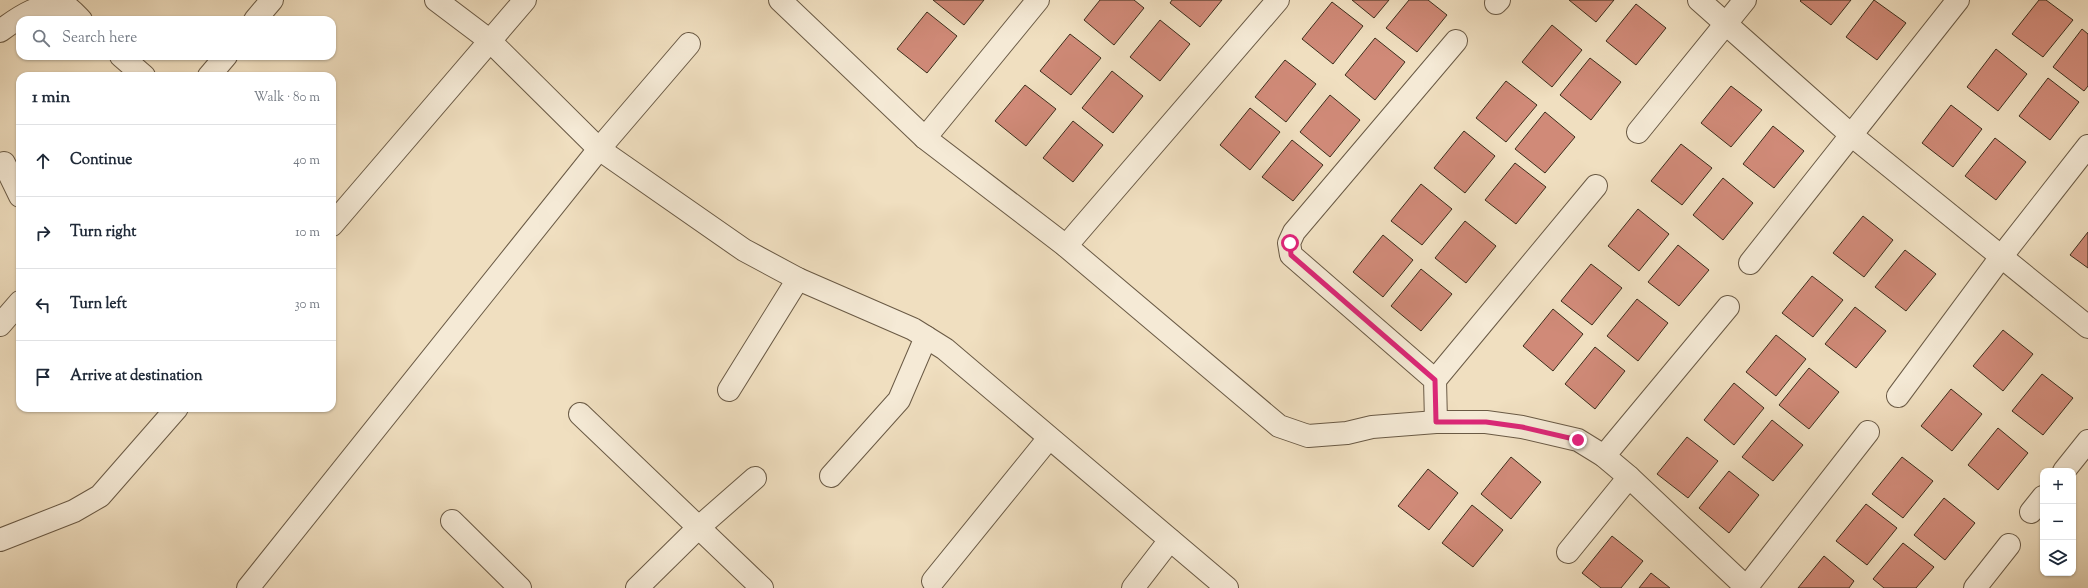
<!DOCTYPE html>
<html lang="en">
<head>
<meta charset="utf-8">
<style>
	:root { --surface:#fff; --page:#f2f2f3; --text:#1f2937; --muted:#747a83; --line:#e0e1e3 }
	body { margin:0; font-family:"Sorts Mill Goudy",serif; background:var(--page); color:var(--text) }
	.controls { position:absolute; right:12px; bottom:12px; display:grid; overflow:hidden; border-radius:8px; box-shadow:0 1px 3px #0004 }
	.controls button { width:36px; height:36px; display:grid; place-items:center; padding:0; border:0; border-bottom:1px solid var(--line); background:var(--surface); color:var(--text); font:20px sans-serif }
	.stop { position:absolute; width:12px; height:12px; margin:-9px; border:3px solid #db2777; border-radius:50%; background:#fff }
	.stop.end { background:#db2777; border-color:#fff; box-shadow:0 1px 4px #0008 }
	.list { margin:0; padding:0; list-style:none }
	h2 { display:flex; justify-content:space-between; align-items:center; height:52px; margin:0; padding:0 16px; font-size:17px }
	h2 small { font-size:13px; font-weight:400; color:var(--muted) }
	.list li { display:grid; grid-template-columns:26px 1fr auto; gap:12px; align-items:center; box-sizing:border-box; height:72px; padding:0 16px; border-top:1px solid var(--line) }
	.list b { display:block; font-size:15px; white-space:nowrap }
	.list em { font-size:13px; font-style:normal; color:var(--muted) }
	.icon { flex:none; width:22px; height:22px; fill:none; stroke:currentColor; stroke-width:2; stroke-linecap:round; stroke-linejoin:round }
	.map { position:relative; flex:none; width:2088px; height:588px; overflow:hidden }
	.search { position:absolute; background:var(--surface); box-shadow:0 1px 3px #0004; left:16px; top:16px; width:320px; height:44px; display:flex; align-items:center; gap:10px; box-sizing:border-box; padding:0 14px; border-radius:12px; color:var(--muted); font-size:15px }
	.panel { position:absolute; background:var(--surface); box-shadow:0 1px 3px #0004; left:16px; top:72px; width:320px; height:340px; border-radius:12px }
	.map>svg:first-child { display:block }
	.building { fill:#d08a78; stroke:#3d2e1c }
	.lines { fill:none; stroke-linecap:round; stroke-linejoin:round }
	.minor-casing { stroke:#6a5a45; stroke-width:24 }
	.minor { stroke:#f5ead6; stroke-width:22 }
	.route { stroke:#db2777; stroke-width:5 }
</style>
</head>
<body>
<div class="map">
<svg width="2088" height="588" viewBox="0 0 2088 588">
	<rect width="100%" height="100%" fill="#f0dfc0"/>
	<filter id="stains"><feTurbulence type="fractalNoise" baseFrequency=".005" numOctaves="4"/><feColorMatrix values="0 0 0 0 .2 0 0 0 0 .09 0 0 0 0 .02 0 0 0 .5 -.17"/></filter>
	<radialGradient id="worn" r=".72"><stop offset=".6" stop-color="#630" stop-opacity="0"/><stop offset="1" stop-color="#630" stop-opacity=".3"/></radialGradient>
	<!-- building -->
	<g class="building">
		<path d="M 933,0 L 984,0 L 964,25 Z"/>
		<path d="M 1100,0 L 1134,0 L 1144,8 L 1114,45 L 1084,20 Z"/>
		<path d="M 1172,0 L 1222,0 L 1200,27 L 1170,3 Z"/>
		<path d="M 1352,0 L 1389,0 L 1374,18 Z"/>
		<path d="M 1409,0 L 1428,0 L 1447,15 L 1417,52 L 1386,28 Z"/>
		<path d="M 1569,0 L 1614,0 L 1596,22 Z"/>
		<path d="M 1801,0 L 1851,0 L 1831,25 L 1800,1 Z"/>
		<path d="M 1874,0 L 1906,23 L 1877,60 L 1846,37 Z"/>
		<path d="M 2039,0 L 2046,0 L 2073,20 L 2043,57 L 2012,34 Z"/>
		<path d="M 1332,2 L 1363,26 L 1333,64 L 1302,39 Z"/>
		<path d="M 1636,4 L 1666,28 L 1636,65 L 1606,41 Z"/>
		<path d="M 927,12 L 957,36 L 927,73 L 897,49 Z"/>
		<path d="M 1160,20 L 1190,44 L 1160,81 L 1130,57 Z"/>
		<path d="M 1552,25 L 1582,50 L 1552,87 L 1522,62 Z"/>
		<path d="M 2082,29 L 2088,34 L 2088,86 L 2084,91 L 2053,67 Z"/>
		<path d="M 1070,34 L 1101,58 L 1071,95 L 1040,71 Z"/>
		<path d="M 1375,38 L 1405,62 L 1375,100 L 1345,75 Z"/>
		<path d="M 1996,49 L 2027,74 L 1998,111 L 1967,87 Z"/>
		<path d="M 1590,58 L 1621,82 L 1591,120 L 1560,95 Z"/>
		<path d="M 1285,60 L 1316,84 L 1286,122 L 1255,97 Z"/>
		<path d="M 1112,71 L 1143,96 L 1113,133 L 1082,108 Z"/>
		<path d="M 2048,78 L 2079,102 L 2050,140 L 2019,116 Z"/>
		<path d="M 1506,81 L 1537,105 L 1506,142 L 1476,118 Z"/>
		<path d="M 1025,85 L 1056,109 L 1026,146 L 995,121 Z"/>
		<path d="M 1731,86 L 1762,110 L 1731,147 L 1701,123 Z"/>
		<path d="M 1330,95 L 1360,120 L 1330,157 L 1300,132 Z"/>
		<path d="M 1951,105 L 1982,129 L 1953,167 L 1922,143 Z"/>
		<path d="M 1250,108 L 1280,132 L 1250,170 L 1220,145 Z"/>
		<path d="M 1545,112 L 1575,137 L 1545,173 L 1515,149 Z"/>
		<path d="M 1073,121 L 1103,145 L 1073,182 L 1043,158 Z"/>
		<path d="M 1773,126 L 1804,151 L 1774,188 L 1743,164 Z"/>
		<path d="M 1464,131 L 1495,156 L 1465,193 L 1434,168 Z"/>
		<path d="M 1995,138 L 2026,162 L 1996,200 L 1965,176 Z"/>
		<path d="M 1292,140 L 1323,165 L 1293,201 L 1262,177 Z"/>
		<path d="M 1681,144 L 1712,168 L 1682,205 L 1651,181 Z"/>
		<path d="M 1515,163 L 1546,187 L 1516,224 L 1485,200 Z"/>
		<path d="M 1723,178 L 1753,203 L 1723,240 L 1693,215 Z"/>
		<path d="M 1421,184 L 1452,209 L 1422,245 L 1391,221 Z"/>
		<path d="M 1638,209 L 1669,234 L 1639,271 L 1608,246 Z"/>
		<path d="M 1863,216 L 1893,240 L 1864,277 L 1833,253 Z"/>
		<path d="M 1465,221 L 1496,246 L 1466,283 L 1435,258 Z"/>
		<path d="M 2088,232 L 2088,268 L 2070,255 Z"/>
		<path d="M 1383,235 L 1413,260 L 1383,297 L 1353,272 Z"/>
		<path d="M 1678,245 L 1709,270 L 1679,306 L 1648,282 Z"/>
		<path d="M 1905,250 L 1936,274 L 1906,311 L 1875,287 Z"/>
		<path d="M 1591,264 L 1622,288 L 1592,325 L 1561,301 Z"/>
		<path d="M 1421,269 L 1452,294 L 1421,331 L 1391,306 Z"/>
		<path d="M 1812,276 L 1843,300 L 1813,337 L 1782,313 Z"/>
		<path d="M 1637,299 L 1668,323 L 1638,361 L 1607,336 Z"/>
		<path d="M 1855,307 L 1886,331 L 1856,368 L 1825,344 Z"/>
		<path d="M 1553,309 L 1583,334 L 1553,371 L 1523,346 Z"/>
		<path d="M 2003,330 L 2033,354 L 2003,391 L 1973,366 Z"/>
		<path d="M 1776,335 L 1806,359 L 1776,396 L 1746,372 Z"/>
		<path d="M 1595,347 L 1625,371 L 1595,409 L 1565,384 Z"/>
		<path d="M 1809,368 L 1839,392 L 1809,429 L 1779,405 Z"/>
		<path d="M 2042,374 L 2073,398 L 2043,435 L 2012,411 Z"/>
		<path d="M 1734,383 L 1764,408 L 1734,445 L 1704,420 Z"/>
		<path d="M 1951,389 L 1982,414 L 1952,451 L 1921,426 Z"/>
		<path d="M 1772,420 L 1803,445 L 1773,481 L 1742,457 Z"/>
		<path d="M 1998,428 L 2028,453 L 1998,490 L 1968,465 Z"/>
		<path d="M 1687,437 L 1718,461 L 1688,498 L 1657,474 Z"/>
		<path d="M 1511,457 L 1541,482 L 1511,519 L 1481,494 Z"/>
		<path d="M 1902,457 L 1933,481 L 1903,518 L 1872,494 Z"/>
		<path d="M 1428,469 L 1458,493 L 1429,530 L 1398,506 Z"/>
		<path d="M 1729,471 L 1759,495 L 1729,533 L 1699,508 Z"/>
		<path d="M 1944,498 L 1975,523 L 1945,560 L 1914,535 Z"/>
		<path d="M 1866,504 L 1897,528 L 1867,565 L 1836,541 Z"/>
		<path d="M 1472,505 L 1503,530 L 1473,567 L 1442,543 Z"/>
		<path d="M 1612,536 L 1643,561 L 1621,588 L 1601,588 L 1582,573 Z"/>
		<path d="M 1903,543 L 1934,567 L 1916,588 L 1884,588 L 1873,579 Z"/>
		<path d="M 1824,556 L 1854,581 L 1849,588 L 1798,588 Z"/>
		<path d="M 1651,573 L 1670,588 L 1639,588 Z"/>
	</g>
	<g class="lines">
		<defs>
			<g id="minor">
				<path d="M 436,0 L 489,40 L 599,149 L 744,250 L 798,279 L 913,329 L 945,349 L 1227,588"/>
				<path d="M 780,0 L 925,138 L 1066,246 L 1279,426 L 1308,436 L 1347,433 L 1372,427 L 1436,422 L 1486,422 L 1522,427 L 1578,440 L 1604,456 L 1629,477 L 1747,588"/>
				<path d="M 1699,0 L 1850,134 L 2088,327"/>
				<path d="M 1496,3 L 1499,0"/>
				<path d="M 255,20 L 272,0"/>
				<path d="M 0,31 C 19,17 43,0 67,7 C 72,10 77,16 81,20"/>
				<path d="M 121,56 L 144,76"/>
				<path d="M 209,76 L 226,56"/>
				<path d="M 1638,132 L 1745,0"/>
				<path d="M 925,138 L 1038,0"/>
				<path d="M 4,163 L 20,196"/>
				<path d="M 332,225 L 525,0"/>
				<path d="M 1066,246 L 1278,0"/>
				<path d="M 1750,263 L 1958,0"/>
				<path d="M 0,325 L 20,302"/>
				<path d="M 1435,380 L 1596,186"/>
				<path d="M 729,390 L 798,279"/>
				<path d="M 1898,396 L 2001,257 L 2088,146"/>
				<path d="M 580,414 L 762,588"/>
				<path d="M 1436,422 L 1435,380 L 1291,255 L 1289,243 L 1294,232 L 1456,41"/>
				<path d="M 1604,456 L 1728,307"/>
				<path d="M 2064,471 L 2088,441"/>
				<path d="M 831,476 L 899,400 L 926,337"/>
				<path d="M 2031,512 L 2043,497"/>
				<path d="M 452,521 L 520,588"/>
				<path d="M 0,540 L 74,511 L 100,496 L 177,408"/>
				<path d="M 1568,552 L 1629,477"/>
				<path d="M 933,581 L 1049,438"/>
				<path d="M 248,588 L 599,149 L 689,44"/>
				<path d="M 637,588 L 698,528 L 755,478"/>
				<path d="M 1133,588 L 1170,540"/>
				<path d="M 1746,588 L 1868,432"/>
				<path d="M 1975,588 L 2009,545"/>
			</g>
		</defs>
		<!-- minor casing -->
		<use href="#minor" class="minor-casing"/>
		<!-- minor -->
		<use href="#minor" class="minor"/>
	</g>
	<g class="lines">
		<!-- route -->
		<path class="route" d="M 1290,243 L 1291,255 L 1435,380 L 1436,422 L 1486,422 L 1522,427 L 1578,440"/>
	</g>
	<rect width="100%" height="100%" filter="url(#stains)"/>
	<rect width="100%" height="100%" fill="url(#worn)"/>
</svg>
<div class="controls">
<button>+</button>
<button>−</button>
<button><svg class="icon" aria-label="layers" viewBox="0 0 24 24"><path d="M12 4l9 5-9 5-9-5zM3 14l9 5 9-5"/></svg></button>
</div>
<div class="stop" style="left:1290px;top:243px"></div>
<div class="stop end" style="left:1578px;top:440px"></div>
<div class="search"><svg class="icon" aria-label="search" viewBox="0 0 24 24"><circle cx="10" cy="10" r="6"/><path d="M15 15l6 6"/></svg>Search here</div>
<section class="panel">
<h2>1 min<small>Walk · 80 m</small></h2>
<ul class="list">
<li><svg class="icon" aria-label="ahead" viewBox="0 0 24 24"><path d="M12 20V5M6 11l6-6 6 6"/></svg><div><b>Continue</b></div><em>40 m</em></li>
<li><svg class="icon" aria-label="right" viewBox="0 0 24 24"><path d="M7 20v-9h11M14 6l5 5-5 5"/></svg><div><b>Turn right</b></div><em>10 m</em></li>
<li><svg class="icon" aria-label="left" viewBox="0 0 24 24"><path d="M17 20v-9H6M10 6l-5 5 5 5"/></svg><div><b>Turn left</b></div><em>30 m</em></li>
<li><svg class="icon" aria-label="arrive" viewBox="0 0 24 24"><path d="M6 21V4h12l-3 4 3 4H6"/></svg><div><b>Arrive at destination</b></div></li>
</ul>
</section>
</div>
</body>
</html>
